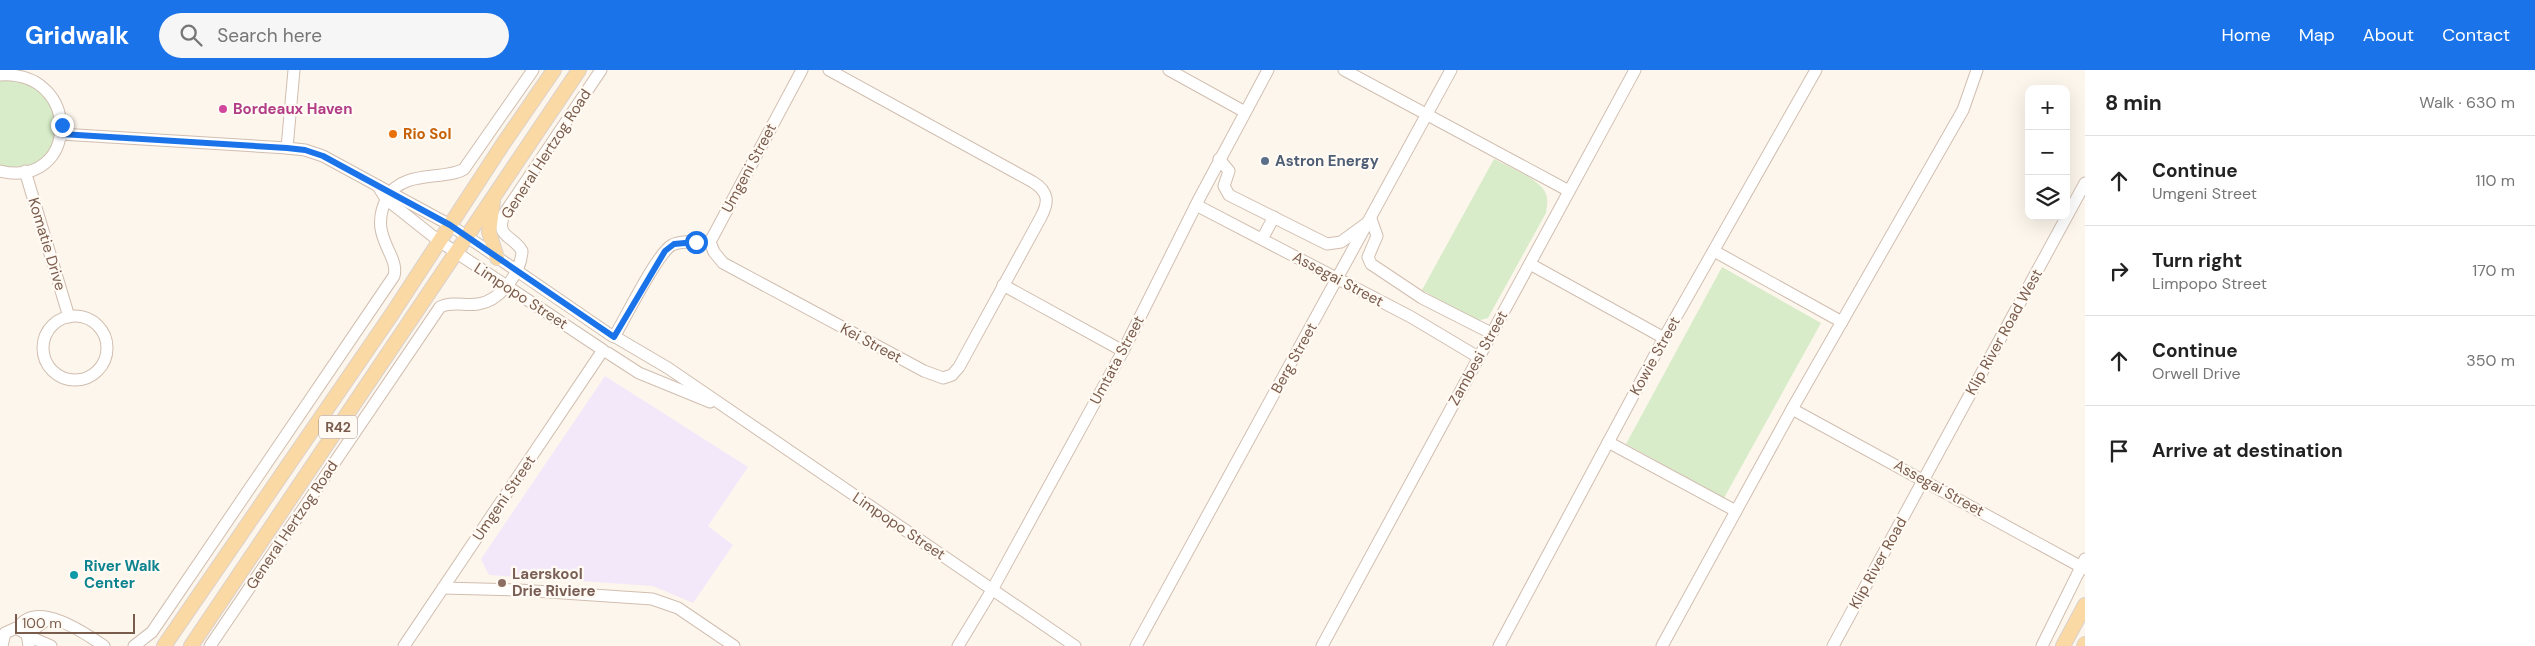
<!DOCTYPE html>
<html lang="en">
<head>
<meta charset="utf-8">
<style>
	:root { --surface:#fff; --page:#f6f6f6; --text:#222; --muted:#767676; --line:#e0e0e0; --accent:#1a73e8 }
	body { margin:0; font-family:"DM Sans",sans-serif; background:var(--page); color:var(--text) }
	.controls { position:absolute; right:15px; top:15px; display:grid; overflow:hidden; border-radius:10px; box-shadow:0 5px 20px #0002 }
	.controls button { width:45px; height:45px; display:grid; place-items:center; padding:0; border:0; border-bottom:1px solid var(--line); background:var(--surface); color:var(--text); font:25px sans-serif }
	.scale { position:absolute; left:15px; bottom:12px; width:120px; box-sizing:border-box; padding-left:5px; border:2px solid #7a5c4d; border-top:0; font-size:14px; line-height:18px; white-space:nowrap; color:#7a5c4d; -webkit-text-stroke:4px #fffaf3; paint-order:stroke }
	.stop { position:absolute; width:15px; height:15px; margin:-11px; border:4px solid #1a73e8; border-radius:50%; background:#fff }
	.stop.end { background:#1a73e8; border-color:#fff; box-shadow:0 1px 5px #0008 }
	.list { margin:0; padding:0; list-style:none }
	h2 { display:flex; justify-content:space-between; align-items:center; height:65px; margin:0; padding:0 20px; font-size:21px }
	h2 small { font-size:16px; font-weight:400; color:var(--muted) }
	.list li { display:grid; grid-template-columns:32px 1fr auto; gap:15px; align-items:center; box-sizing:border-box; height:90px; padding:0 20px; border-top:1px solid var(--line) }
	.list b { display:block; font-size:19px; white-space:nowrap }
	.list p { margin:0; font-size:16px; white-space:nowrap; color:var(--muted) }
	.list em { font-size:16px; font-style:normal; color:var(--muted) }
	.icon { flex:none; width:28px; height:28px; fill:none; stroke:currentColor; stroke-width:2; stroke-linecap:round; stroke-linejoin:round }
	.map { position:relative; flex:none; width:2085px; height:576px; overflow:hidden }
	header { display:flex; align-items:center; gap:30px; box-sizing:border-box; height:70px; padding:0 25px; background:var(--accent); color:#fff }
	header strong { font-size:24px }
	nav { display:flex; gap:28px; margin-inline-start:auto; font-size:18px }
	.search { width:350px; height:45px; background:var(--page); display:flex; align-items:center; gap:12px; box-sizing:border-box; padding:0 18px; border-radius:28px; color:var(--muted); font-size:19px }
	main { display:flex }
	aside { flex:1; background:var(--surface) }
	.map>svg:first-child { display:block }
	.education { fill:#f3e8fa }
	.green { fill:#d8ecc9 }
	.lines { fill:none; stroke-linecap:round; stroke-linejoin:round }
	.minor-casing { stroke:#d1beb0; stroke-width:13 }
	.major-casing { stroke:#dad1cd; stroke-width:16 }
	.minor { stroke:#fff; stroke-width:11 }
	.major { stroke:#fbd9a5; stroke-width:14 }
	.route { stroke:#1a73e8; stroke-width:6 }
	.hotel-dot { fill:#d1479c; stroke:#fffaf3; stroke-width:2 }
	.food-dot { fill:#e8710a; stroke:#fffaf3; stroke-width:2 }
	.service-dot { fill:#5c6f8a; stroke:#fffaf3; stroke-width:2 }
	.culture-dot { fill:#0f9aa8; stroke:#fffaf3; stroke-width:2 }
	.education-dot { fill:#8d6e63; stroke:#fffaf3; stroke-width:2 }
	.labels { text-anchor:middle; dominant-baseline:central; stroke-width:4.5; stroke-linejoin:round; paint-order:stroke }
	.shield { fill:#fffaf3; stroke:#a28b7f; stroke-width:1 }
	.shield-label { font-size:14px; font-weight:bold; fill:#7a5c4d }
	.hotel-label { font-size:15px; font-weight:bold; fill:#b23c85; stroke:#fffaf3; text-anchor:start }
	.food-label { font-size:15px; font-weight:bold; fill:#c56008; stroke:#fffaf3; text-anchor:start }
	.street-label { font-size:15px; fill:#7a5c4d; stroke:#fffaf3 }
	.service-label { font-size:15px; font-weight:bold; fill:#4e5e75; stroke:#fffaf3; text-anchor:start }
	.culture-label { font-size:15px; font-weight:bold; fill:#0d838f; stroke:#fffaf3; text-anchor:start }
	.education-label { font-size:15px; font-weight:bold; fill:#785e54; stroke:#fffaf3; text-anchor:start }
</style>
</head>
<body>
<header>
<strong>Gridwalk</strong>
<div class="search"><svg class="icon" aria-label="search" viewBox="0 0 24 24"><circle cx="10" cy="10" r="6"/><path d="M15 15l6 6"/></svg>Search here</div>
<nav><a>Home</a><a>Map</a><a>About</a><a>Contact</a></nav>
</header>
<main>
<div class="map">
<svg width="2085" height="576" viewBox="0 0 2085 576">
	<rect width="100%" height="100%" fill="#fdf6ec"/>
	<!-- education -->
	<path class="education" d="M 605,306 L 748,397 L 708,456 L 733,475 L 693,533 L 653,516 L 489,505 L 481,489 Z"/>
	<!-- green -->
	<g class="green">
		<path d="M 15,7 L 53,28 L 58,72 L 37,95 L 0,98 L 0,10 Z"/>
		<path d="M 1494,89 C 1507,96 1536,108 1544,120 C 1549,127 1547,136 1546,143 L 1488,248 L 1476,251 L 1422,220 Z"/>
		<path d="M 1722,197 L 1821,253 L 1724,428 L 1626,374 Z"/>
	</g>
	<g class="lines">
		<defs>
			<g id="minor">
				<path d="M 1169,0 L 1245,42"/>
				<path d="M 1344,0 L 1569,121"/>
				<path d="M 0,5 C 83,0 79,120 0,101"/>
				<path d="M 61,64 L 287,78 L 305,80 L 323,86 L 450,155 L 612,266"/>
				<path d="M 287,78 L 294,0"/>
				<path d="M 1219,89 L 1229,101 L 1224,116 L 1229,125 L 1327,174 L 1341,172 L 1367,153"/>
				<path d="M 25,101 L 69,247"/>
				<path d="M 378,116 L 386,129 L 439,171 L 603,280 L 404,576"/>
				<path d="M 1196,135 L 1411,247 L 1478,287"/>
				<path d="M 1371,149 L 1377,166 L 1368,187 L 1371,194 L 1422,228 L 1491,263"/>
				<path d="M 1262,169 L 1274,147"/>
				<path d="M 710,172 L 714,182 L 723,193 L 924,301 L 943,308 L 952,305 L 959,297 L 1041,147 C 1049,132 1049,122 1033,112 L 829,0"/>
				<path d="M 1714,181 L 1842,252"/>
				<path d="M 1530,194 L 1664,268"/>
				<path d="M 1003,215 L 1123,281"/>
				<circle cx="75" cy="278" r="32"/>
				<path d="M 614,267 C 625,249 657,183 672,175 C 682,170 699,172 710,172 L 802,0"/>
				<path d="M 617,268 L 668,298 L 1075,576"/>
				<path d="M 608,283 L 639,303 L 710,332"/>
				<path d="M 1792,339 L 2085,499"/>
				<path d="M 1608,372 L 1736,441"/>
				<path d="M 443,518 L 519,520 L 652,529 L 678,538 L 734,576"/>
				<path d="M 18,558 C 36,529 85,563 104,576"/>
				<path d="M 27,564 L 48,549"/>
				<path d="M 28,566 L 51,576"/>
				<path d="M 2,576 L 5,563 L 16,558 L 27,564 L 29,576"/>
				<path d="M 134,576 L 152,562 L 394,206 C 400,184 367,166 387,128 C 402,99 445,111 464,99 L 533,0"/>
				<path d="M 210,576 L 440,237 C 452,231 465,236 478,234 C 501,231 521,202 522,181 C 513,165 495,168 504,144 L 601,0"/>
				<path d="M 958,576 L 992,520 L 1123,281 L 1200,127 L 1268,0"/>
				<path d="M 1136,576 L 1451,0"/>
				<path d="M 1322,576 L 1635,0"/>
				<path d="M 1499,576 L 1664,268 L 1816,0"/>
				<path d="M 1662,576 L 1792,339 L 1963,40 L 1977,0"/>
				<path d="M 1833,576 L 2085,113"/>
				<path d="M 2042,576 L 2085,489"/>
			</g>
			<g id="major">
				<path d="M 493,131 L 489,162 L 497,188"/>
				<path d="M 164,576 L 392,244 L 503,74 L 554,0"/>
				<path d="M 191,576 L 579,0"/>
				<path d="M 2063,576 L 2085,535"/>
				<path d="M 2084,576 L 2085,574"/>
			</g>
		</defs>
		<!-- minor casing -->
		<use href="#minor" class="minor-casing"/>
		<!-- major casing -->
		<use href="#major" class="major-casing"/>
		<!-- minor -->
		<use href="#minor" class="minor"/>
		<!-- major -->
		<use href="#major" class="major"/>
	</g>
	<g class="lines">
		<!-- route -->
		<path class="route" d="M 62,55 L 61,64 L 287,78 L 305,80 L 323,86 L 450,155 L 614,267 L 665,181 L 674,174 L 696,172"/>
	</g>
	<!-- markers -->
	<circle class="hotel-dot" cx="223" cy="39" r="5"/>
	<circle class="food-dot" cx="393" cy="64" r="5"/>
	<circle class="service-dot" cx="1265" cy="91" r="5"/>
	<circle class="culture-dot" cx="74" cy="505" r="5"/>
	<circle class="education-dot" cx="502" cy="513" r="5"/>
	<g class="labels">
		<!-- shield labels -->
		<rect class="shield" x="319" y="345.5" width="38" height="23" rx="4"/>
		<g class="shield-label">
			<text x="338" y="357">R42</text>
		</g>
		<!-- hotel labels -->
		<g class="hotel-label">
			<text x="233" y="39">Bordeaux Haven</text>
		</g>
		<!-- food labels -->
		<g class="food-label">
			<text x="403" y="64">Rio Sol</text>
		</g>
		<!-- street labels -->
		<g class="street-label">
			<text transform="translate(546 84) rotate(-57)">General Hertzog Road</text>
			<text transform="translate(749 98) rotate(-62)">Umgeni Street</text>
			<text transform="translate(47 174) rotate(73)">Komatie Drive</text>
			<text transform="translate(1338 209) rotate(28)">Assegai Street</text>
			<text transform="translate(521 226) rotate(33)">Limpopo Street</text>
			<text transform="translate(2004 262) rotate(-61)">Klip River Road West</text>
			<text transform="translate(871 273) rotate(28)">Kei Street</text>
			<text transform="translate(1655 286) rotate(-61)">Kowie Street</text>
			<text transform="translate(1294 288) rotate(-61)">Berg Street</text>
			<text transform="translate(1478 288) rotate(-61)">Zambesi Street</text>
			<text transform="translate(1117 290) rotate(-62)">Umtata Street</text>
			<text transform="translate(1939 418) rotate(29)">Assegai Street</text>
			<text transform="translate(504 428) rotate(-56)">Umgeni Street</text>
			<text transform="translate(292 455) rotate(-56)">General Hertzog Road</text>
			<text transform="translate(899 456) rotate(34)">Limpopo Street</text>
			<text transform="translate(1878 493) rotate(-61)">Klip River Road</text>
		</g>
		<!-- service labels -->
		<g class="service-label">
			<text x="1275" y="91">Astron Energy</text>
		</g>
		<!-- culture labels -->
		<g class="culture-label">
			<text x="84" y="496">River Walk<tspan x="84" dy="17">Center</tspan></text>
		</g>
		<!-- education labels -->
		<g class="education-label">
			<text x="512" y="504">Laerskool<tspan x="512" dy="17">Drie Riviere</tspan></text>
		</g>
	</g>
</svg>
<div class="controls">
<button>+</button>
<button>−</button>
<button><svg class="icon" aria-label="layers" viewBox="0 0 24 24"><path d="M12 4l9 5-9 5-9-5zM3 14l9 5 9-5"/></svg></button>
</div>
<div class="scale">100 m</div>
<div class="stop" style="left:696px;top:172px"></div>
<div class="stop end" style="left:62px;top:55px"></div>
</div>
<aside>
<h2>8 min<small>Walk · 630 m</small></h2>
<ul class="list">
<li><svg class="icon" aria-label="ahead" viewBox="0 0 24 24"><path d="M12 20V5M6 11l6-6 6 6"/></svg><div><b>Continue</b><p>Umgeni Street</p></div><em>110 m</em></li>
<li><svg class="icon" aria-label="right" viewBox="0 0 24 24"><path d="M7 20v-9h11M14 6l5 5-5 5"/></svg><div><b>Turn right</b><p>Limpopo Street</p></div><em>170 m</em></li>
<li><svg class="icon" aria-label="ahead" viewBox="0 0 24 24"><path d="M12 20V5M6 11l6-6 6 6"/></svg><div><b>Continue</b><p>Orwell Drive</p></div><em>350 m</em></li>
<li><svg class="icon" aria-label="arrive" viewBox="0 0 24 24"><path d="M6 21V4h12l-3 4 3 4H6"/></svg><div><b>Arrive at destination</b></div></li>
</ul>
</aside>
</main>
</body>
</html>
